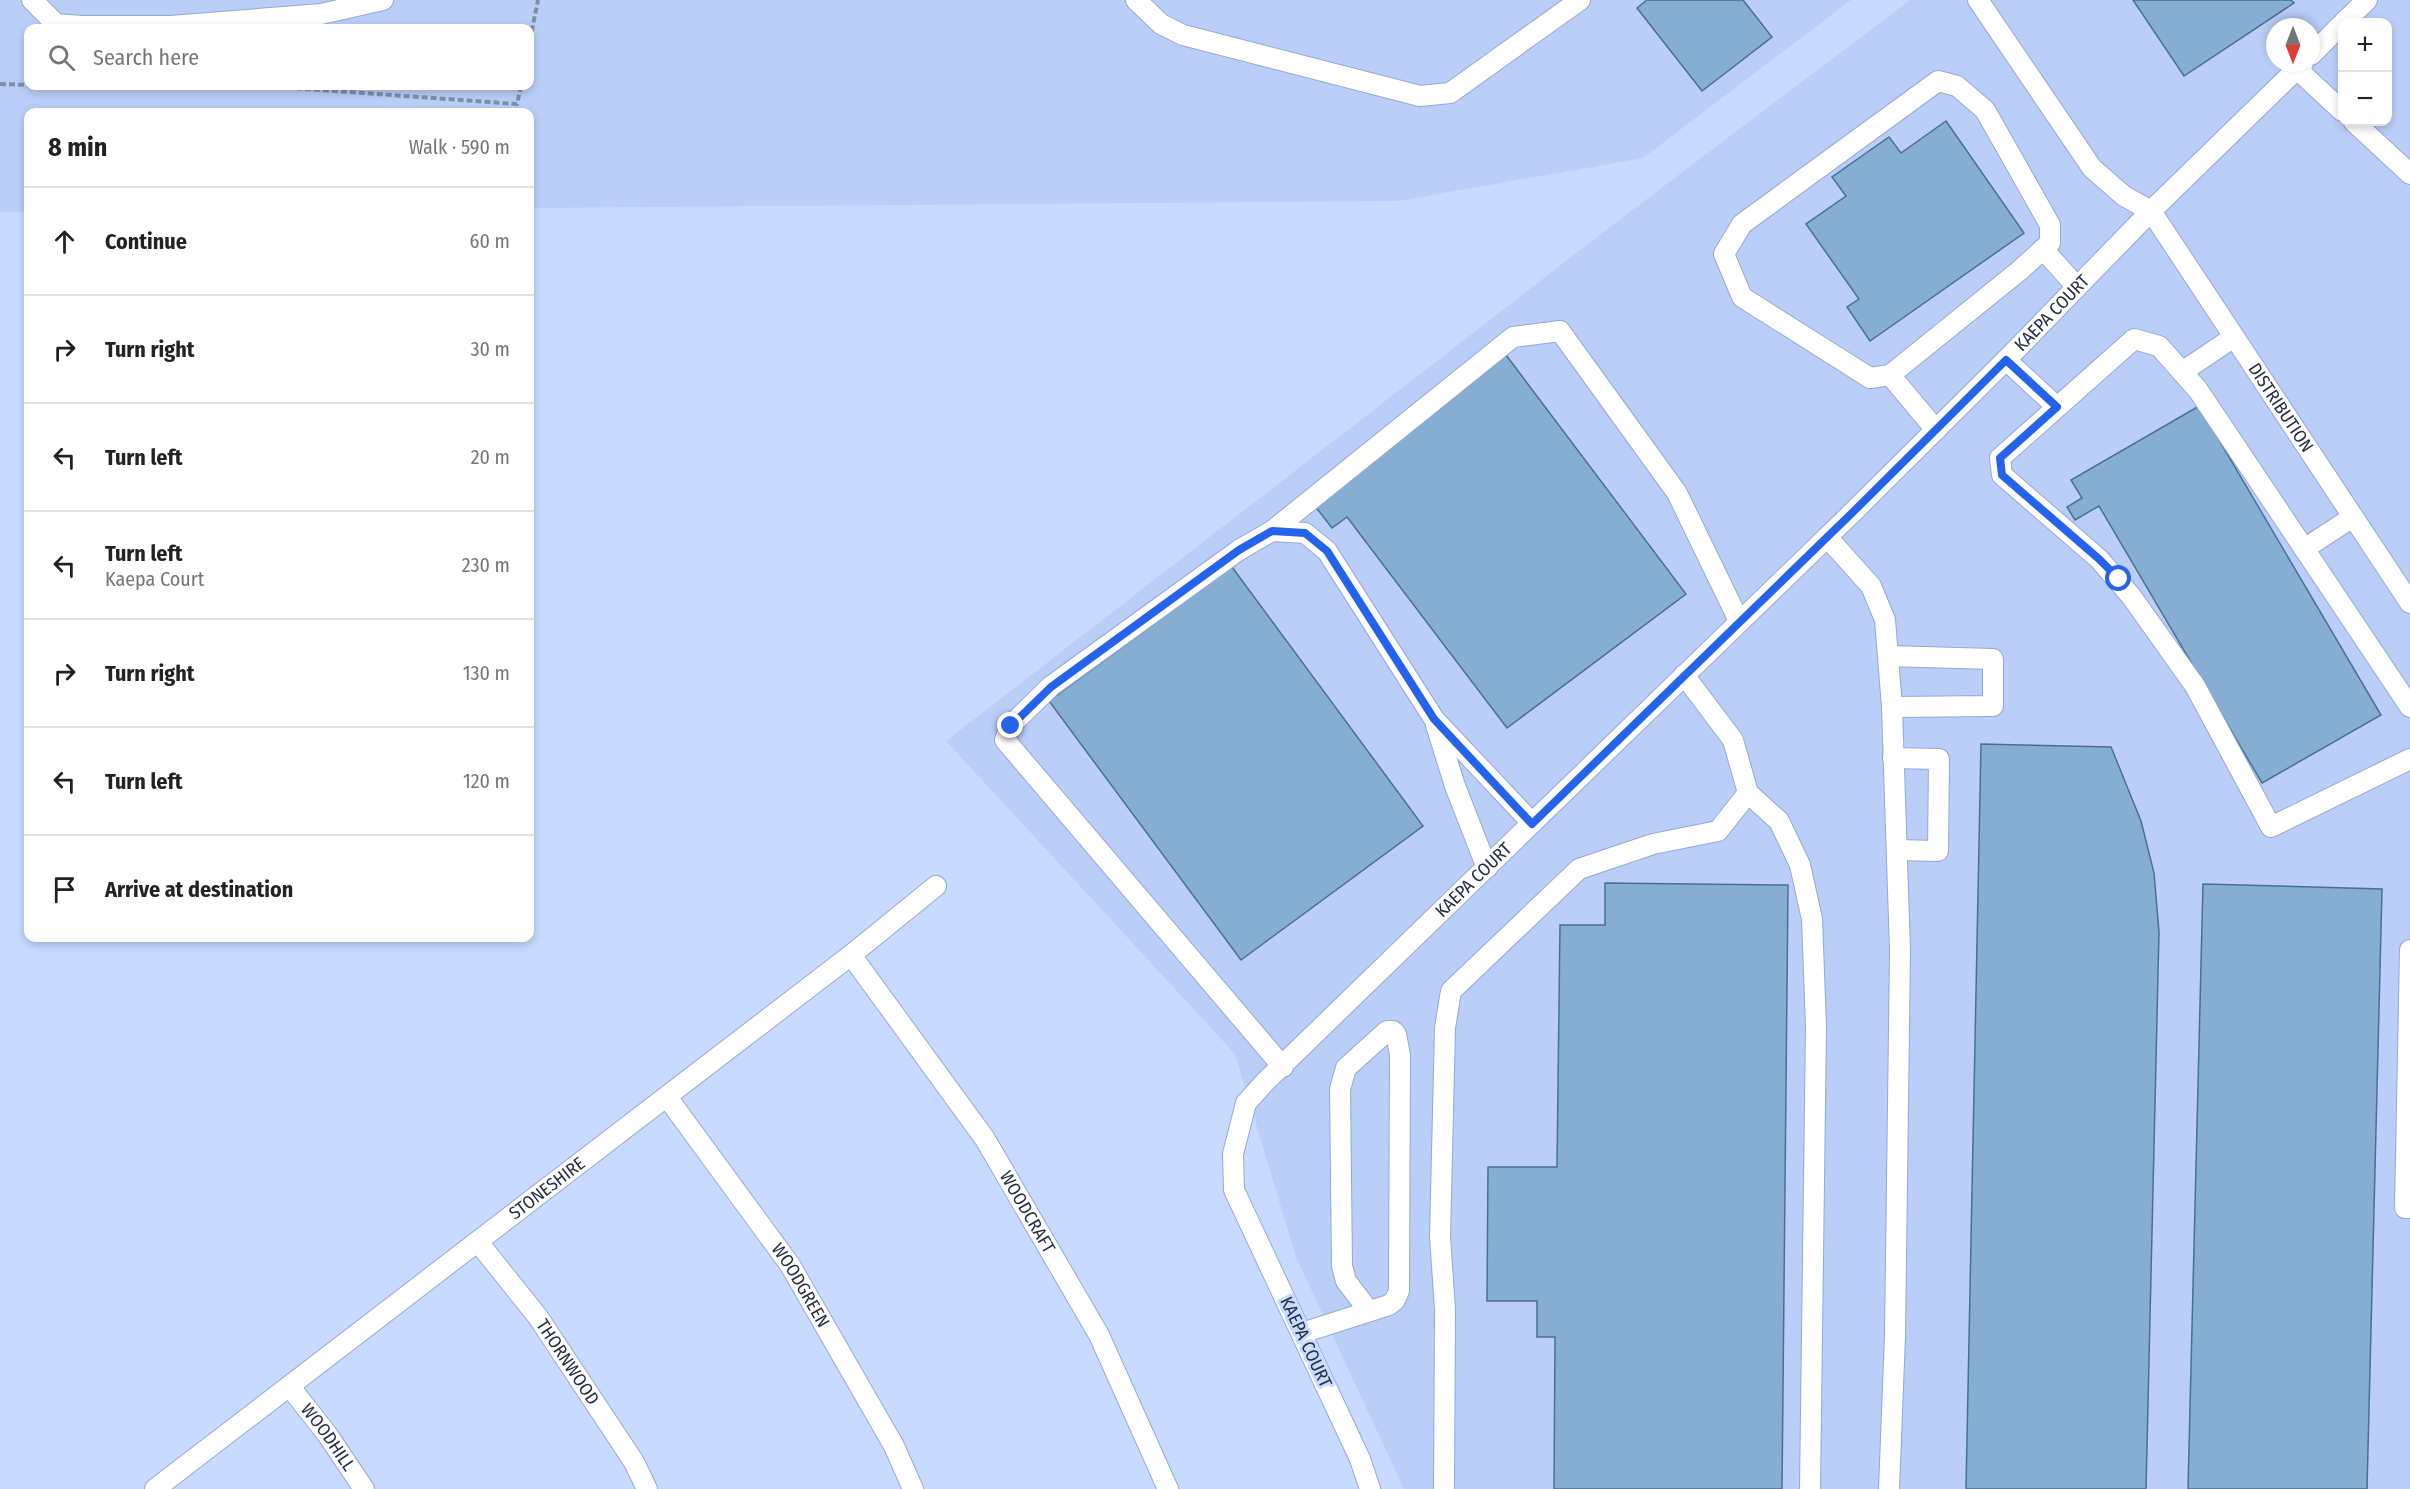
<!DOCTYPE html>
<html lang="en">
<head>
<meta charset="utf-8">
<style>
	:root { --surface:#fff; --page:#f6f6f6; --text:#222; --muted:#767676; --line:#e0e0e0 }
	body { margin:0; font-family:"Fira Sans Condensed",sans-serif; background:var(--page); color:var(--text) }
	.controls { position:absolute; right:18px; top:18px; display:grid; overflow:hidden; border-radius:12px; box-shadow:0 3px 9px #0003 }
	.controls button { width:54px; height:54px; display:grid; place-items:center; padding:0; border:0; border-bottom:2px solid var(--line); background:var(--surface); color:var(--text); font:30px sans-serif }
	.compass { position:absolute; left:2266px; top:18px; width:54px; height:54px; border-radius:50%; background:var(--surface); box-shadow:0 3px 9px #0003; rotate:180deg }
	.stop { position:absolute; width:18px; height:18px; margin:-14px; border:4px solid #2563eb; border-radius:50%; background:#fff }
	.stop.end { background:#2563eb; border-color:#fff; box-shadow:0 2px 6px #0008 }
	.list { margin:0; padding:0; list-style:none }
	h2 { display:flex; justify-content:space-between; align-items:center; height:78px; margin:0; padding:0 24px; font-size:26px }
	h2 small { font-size:20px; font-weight:400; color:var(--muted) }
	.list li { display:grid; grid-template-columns:39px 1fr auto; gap:18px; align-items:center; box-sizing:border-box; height:108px; padding:0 24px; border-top:2px solid var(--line) }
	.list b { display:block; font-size:22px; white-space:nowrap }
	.list p { margin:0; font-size:20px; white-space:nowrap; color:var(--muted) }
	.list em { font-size:20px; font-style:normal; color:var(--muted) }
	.icon { flex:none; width:33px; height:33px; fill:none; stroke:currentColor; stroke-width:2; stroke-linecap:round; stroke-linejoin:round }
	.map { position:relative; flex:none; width:2410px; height:1489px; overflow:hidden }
	.search { position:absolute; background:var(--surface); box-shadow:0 3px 9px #0003; left:24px; top:24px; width:510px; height:66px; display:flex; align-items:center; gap:15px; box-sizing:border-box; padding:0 21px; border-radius:12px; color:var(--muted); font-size:22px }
	.panel { position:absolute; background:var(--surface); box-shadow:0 3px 9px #0003; left:24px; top:108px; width:510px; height:834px; border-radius:12px }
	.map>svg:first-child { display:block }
	.built { fill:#bacef8; fill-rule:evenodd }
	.building { fill:#85aed2; stroke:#497091; stroke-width:1.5 }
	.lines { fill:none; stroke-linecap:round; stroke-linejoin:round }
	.minor-casing { stroke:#94a8d5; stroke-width:22 }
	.path { stroke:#808eaa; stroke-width:4; stroke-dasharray:6 3; stroke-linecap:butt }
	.minor { stroke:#fff; stroke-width:20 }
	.route { stroke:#2563eb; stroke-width:8 }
	.labels { text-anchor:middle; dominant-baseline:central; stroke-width:6; stroke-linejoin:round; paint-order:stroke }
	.street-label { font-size:18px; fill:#252d3f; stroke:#c8daff }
</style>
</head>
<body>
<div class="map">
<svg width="2410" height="1489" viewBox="0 0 2410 1489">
	<rect width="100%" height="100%" fill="#c8daff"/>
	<!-- built -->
	<g class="built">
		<path d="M 0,0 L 1851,0 L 1643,158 L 1398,201 L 530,208 L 530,112 L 28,112 L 28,212 L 0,212 ZM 28,28 L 530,28 L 530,86 L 28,86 Z"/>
		<path d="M 1910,0 L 2410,0 L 2410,1489 L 1404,1489 L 1296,1257 L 1235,1054 L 946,741 L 1606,230 ZM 2342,22 L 2388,22 L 2388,122 L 2342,122 ZM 2275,27 L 2311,27 L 2311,63 L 2275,63 Z"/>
	</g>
	<!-- building -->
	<g class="building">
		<path d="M 1647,0 L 1743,0 L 1772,37 L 1702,91 L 1637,8 Z"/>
		<path d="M 2133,0 L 2291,0 L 2294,3 L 2184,76 Z"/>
		<path d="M 1946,121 L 2024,233 L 1870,341 L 1847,307 L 1859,299 L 1806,224 L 1846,196 L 1832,177 L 1889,137 L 1901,153 Z"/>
		<path d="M 1506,355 L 1686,594 L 1507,728 L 1347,517 L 1332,528 L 1311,501 Z"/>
		<path d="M 2199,406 L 2381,715 L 2262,783 L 2099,506 L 2075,520 L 2067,507 L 2082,498 L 2071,480 Z"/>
		<path d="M 1232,567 L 1423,826 L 1241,960 L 1049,701 Z"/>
		<path d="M 1981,744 L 2111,747 L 2141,821 L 2154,873 L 2159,932 L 2146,1489 L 1966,1489 Z"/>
		<path d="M 1605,883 L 1788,885 L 1782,1489 L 1554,1489 L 1555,1337 L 1537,1337 L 1537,1301 L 1487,1301 L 1488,1167 L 1557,1167 L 1560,925 L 1605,925 Z"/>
		<path d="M 2203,884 L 2382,889 L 2367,1489 L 2188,1489 Z"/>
	</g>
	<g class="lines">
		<defs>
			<g id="minor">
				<path d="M 32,0 L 56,24 L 82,26 L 171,26 L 321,14 L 383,0"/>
				<path d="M 1136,0 L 1161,24 L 1183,35 L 1420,96 L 1450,93 L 1580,0"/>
				<path id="s1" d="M 1978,0 L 2092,168 L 2124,196 L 2151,211 L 2410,603"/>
				<path d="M 2344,22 L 2367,0"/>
				<path d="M 2311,55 L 2342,24"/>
				<path d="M 2297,69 L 2342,111"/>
				<path d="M 1938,81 L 1957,86 L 1985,110 L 2050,225 L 2050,243 L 2019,271 L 1890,375 L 1870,378 L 1742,297 L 1724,254 L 1742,224 Z"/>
				<path d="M 2354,122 L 2410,174"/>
				<path d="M 2043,249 L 2077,287"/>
				<path d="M 2006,360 L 2057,407"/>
				<path d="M 2182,372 L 2234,337"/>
				<path d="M 1890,375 L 1936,430"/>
				<path d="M 1272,531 L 1513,337 L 1560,331 L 1677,493 L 1739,621"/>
				<path d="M 1827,537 L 1871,586 L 1885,620 L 1892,707 L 1900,951 L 1895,1336 L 1889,1489"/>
				<path d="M 2304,549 L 2353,517"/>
				<path d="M 1888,656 L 1993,659 L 1993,706 L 1892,707"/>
				<path d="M 2410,707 L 2198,390 L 2159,346 L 2134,339 L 2000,458 L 2002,475 L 2099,559 L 2131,596 L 2195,686 L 2271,827 L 2410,759"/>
				<path d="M 1436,725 L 1455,786 L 1487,868"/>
				<path d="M 1893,758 L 1939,759 L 1938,851 L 1897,850"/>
				<path d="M 1748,793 L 1779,821 L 1800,865 L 1812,919 L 1816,1026 L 1810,1489"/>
				<path d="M 2410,950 L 2405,1208 L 2410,1208"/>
				<path id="s2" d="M 851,955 L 985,1139 L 1099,1335 L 1168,1489"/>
				<path d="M 1283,1067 L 1005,740 L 1010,726 L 1051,686 L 1239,550 L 1272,531 L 1305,533 L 1327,551 L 1434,719 L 1532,823"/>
				<path id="s3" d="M 667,1097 L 790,1265 L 894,1446 L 913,1489"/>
				<path id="s4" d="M 478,1242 L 538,1317 L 634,1462 L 647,1489"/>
				<path d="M 1302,1333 L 1389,1305 L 1395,1300 L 1399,1291 L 1400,1055 L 1396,1034 L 1393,1031 L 1387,1031 L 1346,1068 L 1340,1089 L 1342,1266 L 1346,1281 L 1369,1311"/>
				<path id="s5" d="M 290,1387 L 327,1434 L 364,1489"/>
				<path id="s6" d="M 155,1489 L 851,955 L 936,886"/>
				<path id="s7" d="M 1370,1489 L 1360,1459 L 1234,1190 L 1233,1154 L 1246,1103 L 1266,1081 L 1853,512 L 2006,360 L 2151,211 L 2303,63"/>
				<path d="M 1444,1489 L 1445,1309 L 1440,1237 L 1445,1028 L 1451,991 L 1579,869 L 1653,844 L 1718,831 L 1748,793 L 1733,740 L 1684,675"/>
			</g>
		</defs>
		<!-- minor casing -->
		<use href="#minor" class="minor-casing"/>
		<!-- path -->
		<g class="path">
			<path d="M 530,40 L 538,0"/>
			<path d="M 0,84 L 28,85"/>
			<path d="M 53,86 L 293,88 L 517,104 L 521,86"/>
		</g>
		<!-- minor -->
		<use href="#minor" class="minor"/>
	</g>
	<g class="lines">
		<!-- route -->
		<path class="route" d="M 1011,726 L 1051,687 L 1239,550 L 1272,531 L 1305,533 L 1327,551 L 1434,719 L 1532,824 L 1853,512 L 2006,360 L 2057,407 L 2000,458 L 2002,475 L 2099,559 L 2119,579"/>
	</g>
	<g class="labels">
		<!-- street labels -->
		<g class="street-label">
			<text stroke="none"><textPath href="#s7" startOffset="1546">KAEPA COURT</textPath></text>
			<text stroke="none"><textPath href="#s1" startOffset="512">DISTRIBUTION</textPath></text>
			<text stroke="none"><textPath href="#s7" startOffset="736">KAEPA COURT</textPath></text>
			<text stroke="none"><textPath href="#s6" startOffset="494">STONESHIRE</textPath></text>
			<text stroke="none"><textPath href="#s2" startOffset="312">WOODCRAFT</textPath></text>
			<text stroke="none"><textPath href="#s3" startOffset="231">WOODGREEN</textPath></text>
			<text transform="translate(1306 1342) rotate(65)">KAEPA COURT</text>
			<text stroke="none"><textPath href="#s4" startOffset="150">THORNWOOD</textPath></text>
			<text stroke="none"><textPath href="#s5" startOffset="63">WOODHILL</textPath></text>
		</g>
	</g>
</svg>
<div class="controls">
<button>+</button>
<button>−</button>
</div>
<svg class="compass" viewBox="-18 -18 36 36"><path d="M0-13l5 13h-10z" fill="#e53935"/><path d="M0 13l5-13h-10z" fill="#767676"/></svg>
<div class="stop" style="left:2119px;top:579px"></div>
<div class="stop end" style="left:1011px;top:726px"></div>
<div class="search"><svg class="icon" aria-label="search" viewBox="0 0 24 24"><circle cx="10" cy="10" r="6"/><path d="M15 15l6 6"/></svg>Search here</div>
<section class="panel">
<h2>8 min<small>Walk · 590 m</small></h2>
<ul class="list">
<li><svg class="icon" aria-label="ahead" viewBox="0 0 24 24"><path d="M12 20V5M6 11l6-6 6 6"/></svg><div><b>Continue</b></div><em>60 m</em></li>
<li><svg class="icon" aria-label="right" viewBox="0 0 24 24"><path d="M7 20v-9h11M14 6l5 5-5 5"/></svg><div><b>Turn right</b></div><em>30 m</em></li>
<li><svg class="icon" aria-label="left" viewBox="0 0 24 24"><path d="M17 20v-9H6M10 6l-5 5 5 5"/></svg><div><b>Turn left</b></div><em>20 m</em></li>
<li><svg class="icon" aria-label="left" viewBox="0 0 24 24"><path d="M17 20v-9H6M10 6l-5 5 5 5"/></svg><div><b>Turn left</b><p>Kaepa Court</p></div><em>230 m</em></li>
<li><svg class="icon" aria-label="right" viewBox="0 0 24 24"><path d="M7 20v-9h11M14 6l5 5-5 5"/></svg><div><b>Turn right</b></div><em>130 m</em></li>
<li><svg class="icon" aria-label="left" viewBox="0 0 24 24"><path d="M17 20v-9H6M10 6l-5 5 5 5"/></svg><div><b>Turn left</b></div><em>120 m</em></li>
<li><svg class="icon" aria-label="arrive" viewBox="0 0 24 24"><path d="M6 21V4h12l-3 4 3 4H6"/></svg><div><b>Arrive at destination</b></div></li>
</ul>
</section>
</div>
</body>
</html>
